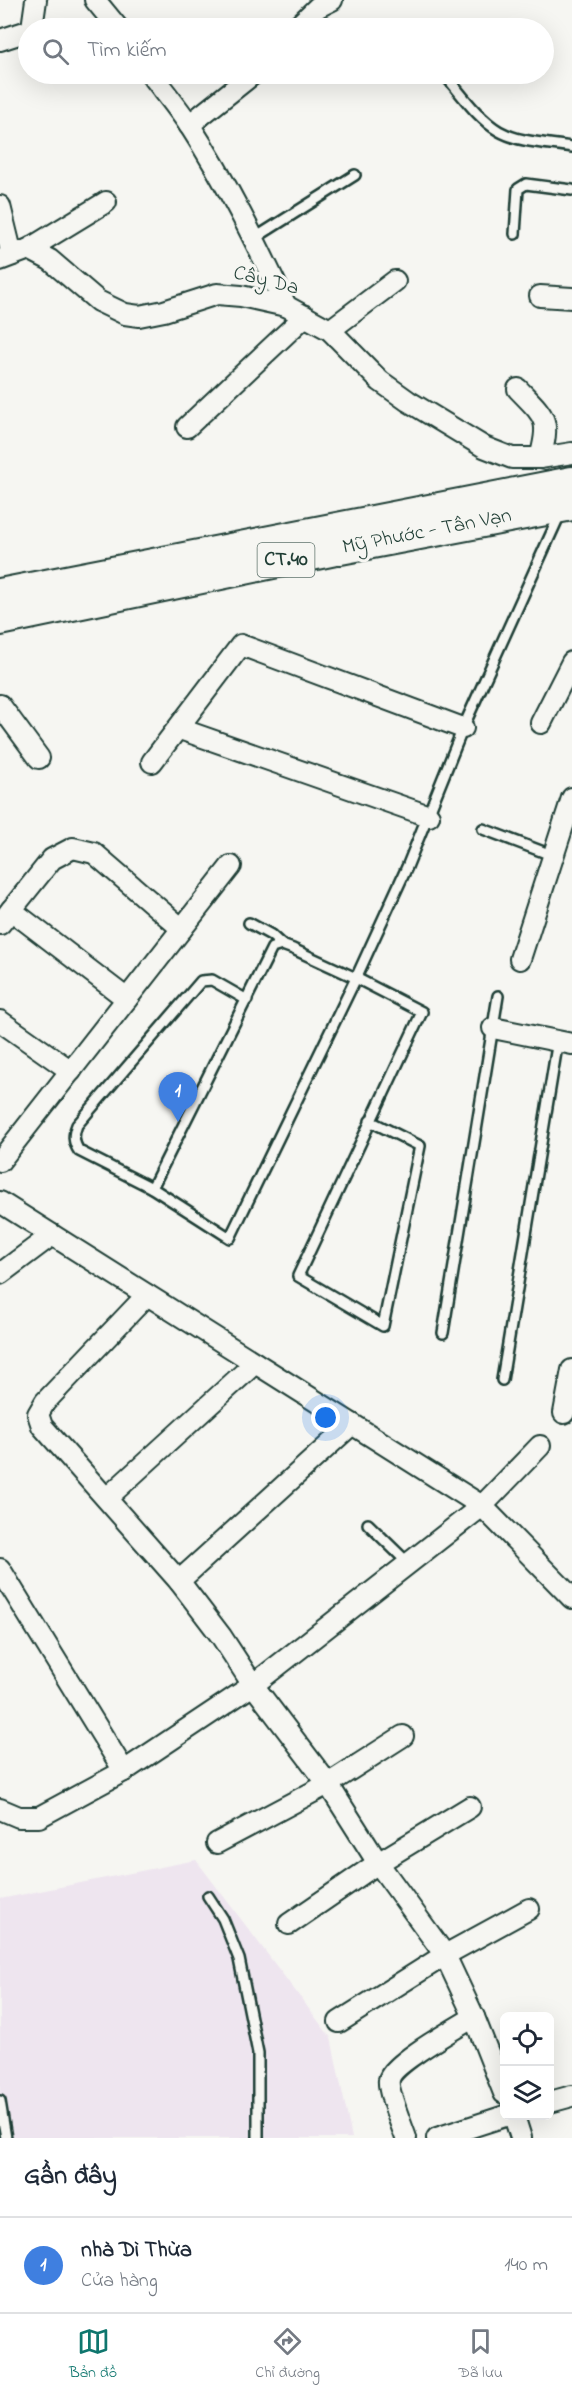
<!DOCTYPE html>
<html lang="vi">
<head>
<meta charset="utf-8">
<style>
	:root { --surface:#fff; --page:#f2f2f3; --text:#1f2937; --muted:#747a83; --line:#e0e1e3; --accent:#0f766e }
	body { margin:0; font-family:"Indie Flower",sans-serif; background:var(--page); color:var(--text) }
	.controls { position:absolute; right:18px; bottom:18px; display:grid; overflow:hidden; border-radius:9px; box-shadow:0 6px 24px #0002 }
	.controls button { width:54px; height:54px; display:grid; place-items:center; padding:0; border:0; border-bottom:2px solid var(--line); background:var(--surface); color:var(--text); font:30px sans-serif }
	.you { position:absolute; left:326px; top:1418px; width:21px; height:21px; margin:-15px; border:4px solid #fff; border-radius:50%; background:#1a73e8; box-shadow:0 0 0 9px #1a73e833 }
	.badge { display:grid; place-items:center; width:39px; height:39px; border-radius:50%; background:var(--accent); color:#fff; font-size:20px; font-weight:700 }
	.pin { position:absolute; translate:-50% -50px; filter:drop-shadow(0 2px 3px #0008) }
	.pin::after { content:''; position:absolute; top:32px; width:21px; height:18px; background:inherit; clip-path:polygon(0 0,100% 0,50% 100%) }
	.list { margin:0; padding:0; list-style:none }
	h2 { display:flex; justify-content:space-between; align-items:center; height:78px; margin:0; padding:0 24px; font-size:26px }
	h2 small { font-size:20px; font-weight:400; color:var(--muted) }
	.list li { display:grid; grid-template-columns:39px 1fr auto; gap:18px; align-items:center; box-sizing:border-box; height:96px; padding:0 24px; border-top:2px solid var(--line) }
	.list b { display:block; font-size:22px; white-space:nowrap }
	.list p { margin:0; font-size:20px; white-space:nowrap; color:var(--muted) }
	.list em { font-size:20px; font-style:normal; color:var(--muted) }
	.icon { flex:none; width:33px; height:33px; fill:none; stroke:currentColor; stroke-width:2; stroke-linecap:round; stroke-linejoin:round }
	.map { position:relative; flex:none; width:572px; height:2138px; overflow:hidden }
	.search { position:absolute; background:var(--surface); box-shadow:0 6px 24px #0002; left:18px; right:18px; top:18px; height:66px; display:flex; align-items:center; gap:15px; box-sizing:border-box; padding:0 21px; border-radius:33px; color:var(--muted); font-size:22px }
	.sheet { height:174px; background:var(--surface) }
	nav { display:flex; justify-content:space-around; align-items:center; box-sizing:border-box; height:84px; border-top:2px solid var(--line); background:var(--surface); font-size:16px; color:var(--muted) }
	nav a { display:grid; justify-items:center; gap:3px }
	nav .on { color:var(--accent) }
	.map>svg:first-child { display:block }
	.built { fill:#eee5ef }
	.lines { fill:none; stroke-linecap:round; stroke-linejoin:round }
	.service-casing { stroke:#1f3d34; stroke-width:14 }
	.minor-casing { stroke:#1f3d34; stroke-width:24 }
	.primary-casing { stroke:#1f3d34; stroke-width:34 }
	.service { stroke:#f6f6f2; stroke-width:9 }
	.minor { stroke:#f6f6f2; stroke-width:20 }
	.primary { stroke:#f6f6f2; stroke-width:30 }
	.labels { text-anchor:middle; dominant-baseline:central; stroke-width:6; stroke-linejoin:round; paint-order:stroke }
	.shield { fill:#f6f6f2; stroke:#60746d; stroke-width:1.5 }
	.shield-label { font-size:20px; font-weight:bold; fill:#1f3d34 }
	.street-label { font-size:21px; fill:#1f3d34; stroke:#f6f6f2 }
</style>
</head>
<body>
<div class="map">
<svg width="572" height="2138" viewBox="0 0 572 2138">
	<rect width="100%" height="100%" fill="#f6f6f2"/>
	<filter id="ink" filterUnits="userSpaceOnUse"><feTurbulence type="fractalNoise" baseFrequency=".0167" numOctaves="2"/><feDisplacementMap in="SourceGraphic" scale="12" xChannelSelector="R" yChannelSelector="G"/><feConvolveMatrix kernelMatrix="1 2 1 2 8 2 1 2 1" color-interpolation-filters="sRGB"/></filter>
	<g filter="url(#ink)">
		<!-- built -->
		<path class="built" d="M 196,1860 L 331,2038 L 352,2138 L 0,2138 L 0,1899 Z"/>
		<g class="lines">
			<defs>
				<g id="service">
					<path d="M 444,74 C 460,92 477,118 499,131 C 520,143 549,143 572,147"/>
					<path d="M 515,234 L 518,189 L 526,184 L 572,190"/>
					<path d="M 255,238 L 355,175"/>
					<path d="M 483,829 L 554,856"/>
					<path d="M 249,923 L 271,935 L 282,945"/>
					<path d="M 247,1000 L 212,980 L 201,981 L 77,1125 C 73,1135 73,1142 79,1151 L 152,1188 L 230,1238 L 356,978 L 407,867 L 463,728 L 560,514"/>
					<path d="M 152,1188 L 272,948 L 282,945 L 293,949 L 356,978 L 422,1012 L 298,1276 L 383,1326 L 420,1146 L 370,1121"/>
					<path d="M 443,1333 L 498,996"/>
					<path d="M 502,1380 L 558,1040"/>
					<path d="M 368,1524 L 409,1564"/>
					<path d="M 208,1896 L 223,1919 L 239,1959 L 258,2053 L 258,2138"/>
					<path d="M 0,2101 L 6,2138"/>
				</g>
				<g id="minor">
					<path d="M 95,0 L 118,28"/>
					<path d="M 32,28 L 36,0"/>
					<path d="M 296,28 L 318,7 L 332,0"/>
					<path d="M 0,40 L 28,31"/>
					<path d="M 151,74 C 164,91 178,108 190,126 C 227,183 257,244 286,306"/>
					<path d="M 189,125 L 253,74"/>
					<path d="M 0,206 L 12,255"/>
					<path d="M 29,249 L 106,202"/>
					<path d="M 0,260 L 29,249 L 50,260 L 98,301 L 125,314 L 139,316 L 164,311 L 217,294 L 241,296 L 286,306 L 330,330 L 380,381 L 408,401 L 484,447 L 512,458 L 540,458 L 572,453"/>
					<path d="M 540,296 L 572,298"/>
					<path d="M 330,330 L 395,281"/>
					<path d="M 518,389 C 545,417 551,419 540,458"/>
					<path d="M 187,427 L 305,316"/>
					<path d="M 0,705 L 39,758"/>
					<path d="M 541,723 L 572,662"/>
					<path d="M 180,729 L 429,816"/>
					<path d="M 152,762 L 241,645 L 463,728"/>
					<path d="M 11,910 L 127,999"/>
					<path d="M 0,924 L 52,859 L 73,848 L 94,853 L 182,929"/>
					<path d="M 520,959 L 572,798"/>
					<path d="M 0,1021 L 71,1071"/>
					<path d="M 493,1028 L 572,1044"/>
					<path d="M 0,1161 L 231,866"/>
					<path d="M 0,1202 L 482,1506 L 572,1598"/>
					<path d="M 0,1274 L 52,1235"/>
					<path d="M 147,1295 L 45,1402 L 38,1414 L 42,1426 L 179,1581 L 221,1636 L 253,1685 L 328,1784 L 378,1863 L 445,1955 L 474,2017 L 504,2093"/>
					<path d="M 564,1413 L 572,1370"/>
					<path d="M 107,1498 L 255,1363"/>
					<path d="M 0,1569 L 124,1771"/>
					<path d="M 179,1581 L 352,1424"/>
					<path d="M 0,1809 L 19,1817 L 39,1817 L 124,1771 L 253,1685 L 482,1506 L 540,1446"/>
					<path d="M 217,1843 L 328,1784 L 403,1736"/>
					<path d="M 289,1924 L 378,1863 L 470,1807"/>
					<path d="M 339,2022 L 445,1955 L 529,1909"/>
					<path d="M 550,2102 L 572,2096"/>
					<path d="M 514,2116 L 521,2138"/>
					<path d="M 406,2138 C 402,2126 387,2090 389,2080 C 391,2064 458,2027 474,2017"/>
					<path d="M 437,2138 L 505,2116"/>
				</g>
				<g id="primary">
					<path d="M 0,594 L 572,482"/>
					<path d="M 0,620 L 340,549 L 572,505"/>
				</g>
			</defs>
			<!-- service casing -->
			<use href="#service" class="service-casing"/>
			<!-- minor casing -->
			<use href="#minor" class="minor-casing"/>
			<!-- primary casing -->
			<use href="#primary" class="primary-casing"/>
			<!-- service -->
			<use href="#service" class="service"/>
			<!-- minor -->
			<use href="#minor" class="minor"/>
			<!-- primary -->
			<use href="#primary" class="primary"/>
		</g>
	</g>
	<g class="labels">
		<!-- shield labels -->
		<rect class="shield" x="257.5" y="543" width="57" height="34" rx="4.5"/>
		<g class="shield-label">
			<text x="286" y="560">CT.40</text>
		</g>
		<!-- street labels -->
		<g class="street-label">
			<text transform="translate(266 281) rotate(14)">Cây Da</text>
			<text transform="translate(427 532) rotate(-11)">Mỹ Phước - Tân Vạn</text>
		</g>
	</g>
</svg>
<div class="controls">
<button><svg class="icon" aria-label="locate" viewBox="0 0 24 24"><circle cx="12" cy="12" r="6"/><path d="M12 2v4M12 18v4M2 12h4M18 12h4"/></svg></button>
<button><svg class="icon" aria-label="layers" viewBox="0 0 24 24"><path d="M12 4l9 5-9 5-9-5zM3 14l9 5 9-5"/></svg></button>
</div>
<div class="you"></div>
<div class="pin badge" style="left:178px;top:1122px;background:#3f7fe0">1</div>
<div class="search"><svg class="icon" aria-label="search" viewBox="0 0 24 24"><circle cx="10" cy="10" r="6"/><path d="M15 15l6 6"/></svg>Tìm kiếm</div>
</div>
<section class="sheet">
<h2>Gần đây<small></small></h2>
<ul class="list">
<li><span class="badge" style="background:#3f7fe0">1</span><div><b>nhà Dì Thừa</b><p>Cửa hàng</p></div><em>140 m</em></li>
</ul>
</section>
<nav>
<a class="on"><svg class="icon" aria-label="map" viewBox="0 0 24 24"><path d="M3 6l6-2 6 2 6-2v14l-6 2-6-2-6 2zM9 4v14M15 6v14"/></svg>Bản đồ</a>
<a><svg class="icon" aria-label="directions" viewBox="0 0 24 24"><path d="M12 3l9 9-9 9-9-9zM9 14v-3h6M13 9l2 2-2 2"/></svg>Chỉ đường</a>
<a><svg class="icon" aria-label="saved" viewBox="0 0 24 24"><path d="M7 4h10v16l-5-4-5 4z"/></svg>Đã lưu</a>
</nav>
</body>
</html>
